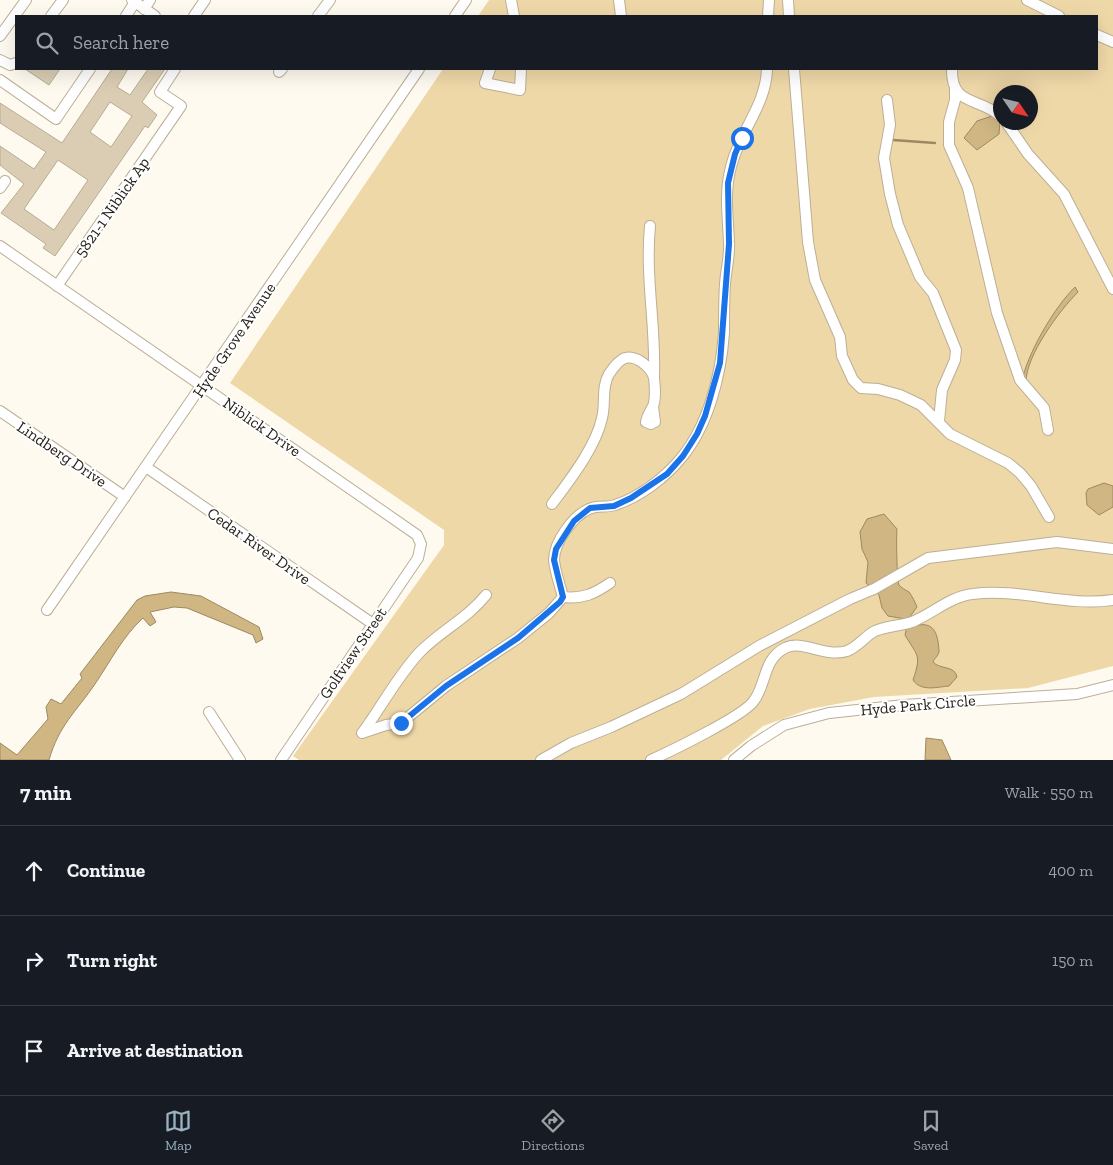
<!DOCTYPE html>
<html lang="en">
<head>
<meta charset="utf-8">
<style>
	:root { --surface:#171b24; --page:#20242c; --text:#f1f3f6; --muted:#9ea1a6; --line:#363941; --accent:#99b2c0 }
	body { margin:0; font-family:"Zilla Slab",serif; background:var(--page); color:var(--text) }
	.compass { position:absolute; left:993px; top:85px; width:45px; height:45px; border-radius:50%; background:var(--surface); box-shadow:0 5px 20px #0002; rotate:125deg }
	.stop { position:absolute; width:15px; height:15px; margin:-11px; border:4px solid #1a73e8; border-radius:50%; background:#fff }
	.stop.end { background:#1a73e8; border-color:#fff; box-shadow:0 1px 5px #0008 }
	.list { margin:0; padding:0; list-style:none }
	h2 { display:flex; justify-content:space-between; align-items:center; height:65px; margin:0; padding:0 20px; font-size:21px }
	h2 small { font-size:16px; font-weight:400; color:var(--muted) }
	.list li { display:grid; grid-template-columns:32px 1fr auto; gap:15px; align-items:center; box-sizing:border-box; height:90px; padding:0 20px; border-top:1px solid var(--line) }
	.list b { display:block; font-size:19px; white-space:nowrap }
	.list em { font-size:16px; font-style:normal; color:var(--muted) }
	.icon { flex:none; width:28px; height:28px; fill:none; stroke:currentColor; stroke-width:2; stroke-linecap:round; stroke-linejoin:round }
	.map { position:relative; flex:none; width:1113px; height:760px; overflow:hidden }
	.search { position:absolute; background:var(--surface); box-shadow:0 5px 20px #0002; left:15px; right:15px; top:15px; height:55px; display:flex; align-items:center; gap:12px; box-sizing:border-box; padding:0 18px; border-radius:0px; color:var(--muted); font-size:19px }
	.sheet { height:335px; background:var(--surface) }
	nav { display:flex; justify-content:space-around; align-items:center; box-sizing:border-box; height:70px; border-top:1px solid var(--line); background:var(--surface); font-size:14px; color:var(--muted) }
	nav a { display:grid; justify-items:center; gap:2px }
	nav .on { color:var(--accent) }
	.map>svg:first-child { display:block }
	.green { fill:#efd8a8; fill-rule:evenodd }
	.water { fill:#cfb682; stroke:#9c8962 }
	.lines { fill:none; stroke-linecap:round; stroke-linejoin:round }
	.stream { stroke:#9c8962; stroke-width:2.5 }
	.building { fill:#dacdb4; stroke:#b8ac93; fill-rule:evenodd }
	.minor-casing { stroke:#bbaf96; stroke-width:12 }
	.minor { stroke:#fff; stroke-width:10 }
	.route { stroke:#1a73e8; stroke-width:6 }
	.labels { text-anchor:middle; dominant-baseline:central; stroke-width:4; stroke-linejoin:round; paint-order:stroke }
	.street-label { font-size:16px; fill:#262118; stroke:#fff }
</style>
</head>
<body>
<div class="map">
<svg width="1113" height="760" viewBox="0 0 1113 760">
	<rect width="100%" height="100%" fill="#fffaf0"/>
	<!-- green -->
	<path class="green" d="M 489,0 L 1113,0 L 1113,666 L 1028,688 L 874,697 L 810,709 L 763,726 L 721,760 L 299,760 L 293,756 L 444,545 L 444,530 L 230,383 L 443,69 L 1097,69 L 1097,16 L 478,16 ZM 1000,92 L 1030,92 L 1030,122 L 1000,122 Z"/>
	<!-- water -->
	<g class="water">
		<path d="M 992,116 L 1000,121 L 999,134 L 977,150 L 964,138 L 977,121 Z"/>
		<path d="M 1075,287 L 1078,292 C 1060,310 1026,355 1026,382 L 1023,376 C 1031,348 1054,308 1075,287 Z"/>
		<path d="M 1104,483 L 1113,486 L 1113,507 L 1099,515 L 1087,505 L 1086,493 L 1088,489 Z"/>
		<path d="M 884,514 L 897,529 C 896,536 897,581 899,585 C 901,588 906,590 909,592 C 912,596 915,602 917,607 L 909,618 L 914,626 C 935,620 938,635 939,651 C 939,655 934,659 933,662 C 940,670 955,665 957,677 L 949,686 C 937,687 921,692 913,680 C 922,654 917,656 905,635 L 907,626 L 905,619 L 888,616 L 882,608 L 879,595 L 866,583 L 868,562 L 862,549 L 860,532 L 867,519 Z"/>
		<path d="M 171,592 L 201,596 L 259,627 L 263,639 L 256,643 L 253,635 L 187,608 L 174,607 L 150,612 L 156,622 L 150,626 L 143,618 C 123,636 110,662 95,684 C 76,712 59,725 49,760 L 0,760 L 0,743 L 17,755 L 48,719 L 46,707 L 51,699 L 61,704 L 82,678 L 80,674 L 137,600 L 145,596 Z"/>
		<path d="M 926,738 L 942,740 L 951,760 L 925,760 Z"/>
	</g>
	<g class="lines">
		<!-- stream -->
		<path class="stream" d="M 893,140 L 935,143"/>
	</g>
	<!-- building -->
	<g class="building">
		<path d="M 25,69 L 60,69 L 49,85 Z"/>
		<path d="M 112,69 L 128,69 L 117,87 L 130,95 L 148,69 L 165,69 L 142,102 L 157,115 L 148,128 L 145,126 L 55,256 L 43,248 L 46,244 L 1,213 L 24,184 L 0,165 L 0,146 L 34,169 L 46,152 L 0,123 L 0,103 L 62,143 ZM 110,102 L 132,116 L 111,147 L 90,132 ZM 58,160 L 88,180 L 54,230 L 24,209 Z"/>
	</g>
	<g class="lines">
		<defs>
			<g id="minor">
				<path d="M 132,0 L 155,16"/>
				<path d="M 511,0 L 514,16"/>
				<path d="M 619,0 L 621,16"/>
				<path d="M 788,0 L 789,16"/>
				<path d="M 1027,0 L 1059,16"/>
				<path d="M 144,9 L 150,0"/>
				<path d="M 51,16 L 63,0"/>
				<path d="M 126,16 L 135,2"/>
				<path d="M 194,16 L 205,0"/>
				<path d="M 318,16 L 330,0"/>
				<path d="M 455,16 L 466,0"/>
				<path d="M 768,16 L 769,0"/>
				<path d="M 1097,35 L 1113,42"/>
				<path d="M 0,36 L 26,0"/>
				<path d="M 0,60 L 10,65 L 16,63"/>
				<path d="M 490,69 L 485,83 L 520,90 L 521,69"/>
				<path d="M 794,69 L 808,242 L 815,280 L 840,337 L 842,356 L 853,380 L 861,388 L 878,389 L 900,395 L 921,405 L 950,434 L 1008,463 L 1020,473 L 1031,486 L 1049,517"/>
				<path d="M 952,69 C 951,107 980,97 1000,116"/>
				<path d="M 279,72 L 282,69"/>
				<path d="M 0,80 L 56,119 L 90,69"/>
				<path d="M 955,88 L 955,100 L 949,122 L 949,145 L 968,188 L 997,313 L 1020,380 L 1044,408 L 1048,430"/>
				<path d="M 887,100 L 890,125 L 884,158 L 890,194 L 898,225 L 920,277 L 933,293 L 956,350 L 955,360 L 942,390 L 939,421"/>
				<path d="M 1006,122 L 1028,154 L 1064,194 L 1113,289"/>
				<path d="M 0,188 L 5,181"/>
				<path d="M 650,226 C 645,277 656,326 654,376"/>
				<path d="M 0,246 L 417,535 L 421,544 L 418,558 L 281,760"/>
				<path d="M 57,286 L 181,106 L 160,92 L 175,69"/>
				<path d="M 0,411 L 125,497"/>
				<path d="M 146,467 L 373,624"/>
				<path d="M 552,504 C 569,481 596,447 602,418 C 606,404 601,387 609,374 C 613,368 619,360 625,358 C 637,355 652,368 654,378 C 655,386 656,402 652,408 C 649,414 647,416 646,422 L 651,424 L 655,422 L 653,407"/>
				<path d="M 610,583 C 594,594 583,599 563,597 C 560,585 555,572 554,560 C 554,542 573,516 589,509 C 598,505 607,508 615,505 C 640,497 666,477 682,457 C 709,424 721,374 724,333 C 724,316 724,300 725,284 C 726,270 730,256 729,242 C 728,217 724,192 731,167 C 739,132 766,106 767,69"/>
				<path d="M 47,610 L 419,69"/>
				<path d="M 209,712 L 240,760"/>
				<path d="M 363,732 C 382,706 397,677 419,653 C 440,631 467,619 486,595"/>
				<path d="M 362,733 L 386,725 L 401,723 L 446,686 L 518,638 L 549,613 L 563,597"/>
				<path d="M 541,760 L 571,743 L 611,727 L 681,694 L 759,646 L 850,599 L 874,589 L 928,558 L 1057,542 L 1113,549"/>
				<path d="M 651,760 C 671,751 741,717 753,702 C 767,685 762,660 785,648 C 803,639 824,658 847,651 C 858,647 865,636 875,631 C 886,626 900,626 912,622 C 932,614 951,596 973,594 C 1020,588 1067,607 1113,600"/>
				<path d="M 734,760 L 751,746 L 784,725 L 829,713 L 904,705 L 1077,694 L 1113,685"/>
			</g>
		</defs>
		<!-- minor casing -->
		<use href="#minor" class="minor-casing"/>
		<!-- minor -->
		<use href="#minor" class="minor"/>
	</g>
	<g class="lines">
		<!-- route -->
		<path class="route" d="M 401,723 L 446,686 L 518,638 L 560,602 L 563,597 L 554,560 L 556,549 L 574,521 L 590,508 L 614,506 L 631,498 L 667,474 L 683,456 L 697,434 L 705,416 L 720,363 L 729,244 L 728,183 L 735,154 L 742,138"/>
	</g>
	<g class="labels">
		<!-- street labels -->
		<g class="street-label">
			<text transform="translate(112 207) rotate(-55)">5821-1 Niblick Ap</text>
			<text transform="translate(234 340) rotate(-56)">Hyde Grove Avenue</text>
			<text transform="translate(262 427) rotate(35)">Niblick Drive</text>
			<text transform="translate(62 454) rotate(34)">Lindberg Drive</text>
			<text transform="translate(259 546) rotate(35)">Cedar River Drive</text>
			<text transform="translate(353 653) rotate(-56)">Golfview Street</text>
			<text transform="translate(918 705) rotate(-5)">Hyde Park Circle</text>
		</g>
	</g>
</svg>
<svg class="compass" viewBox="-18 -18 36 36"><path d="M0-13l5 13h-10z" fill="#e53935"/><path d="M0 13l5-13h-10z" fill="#9ea1a6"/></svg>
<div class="stop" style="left:742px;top:138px"></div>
<div class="stop end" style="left:401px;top:723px"></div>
<div class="search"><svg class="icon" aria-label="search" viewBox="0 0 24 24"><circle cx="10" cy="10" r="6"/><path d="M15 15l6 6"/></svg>Search here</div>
</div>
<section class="sheet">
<h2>7 min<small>Walk · 550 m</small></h2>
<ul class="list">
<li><svg class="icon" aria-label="ahead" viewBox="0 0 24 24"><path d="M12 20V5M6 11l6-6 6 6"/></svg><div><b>Continue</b></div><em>400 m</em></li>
<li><svg class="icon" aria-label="right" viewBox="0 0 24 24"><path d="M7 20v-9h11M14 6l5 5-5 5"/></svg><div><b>Turn right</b></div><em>150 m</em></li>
<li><svg class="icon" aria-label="arrive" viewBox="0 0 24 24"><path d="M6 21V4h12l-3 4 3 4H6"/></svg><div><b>Arrive at destination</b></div></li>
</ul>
</section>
<nav>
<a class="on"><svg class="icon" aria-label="map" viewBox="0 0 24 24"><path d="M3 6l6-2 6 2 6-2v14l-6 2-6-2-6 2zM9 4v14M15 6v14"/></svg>Map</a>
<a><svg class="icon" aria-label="directions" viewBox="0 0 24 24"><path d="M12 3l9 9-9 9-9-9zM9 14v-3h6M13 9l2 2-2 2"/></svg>Directions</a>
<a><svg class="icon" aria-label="saved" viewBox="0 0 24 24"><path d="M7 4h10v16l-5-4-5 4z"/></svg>Saved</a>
</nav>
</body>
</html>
